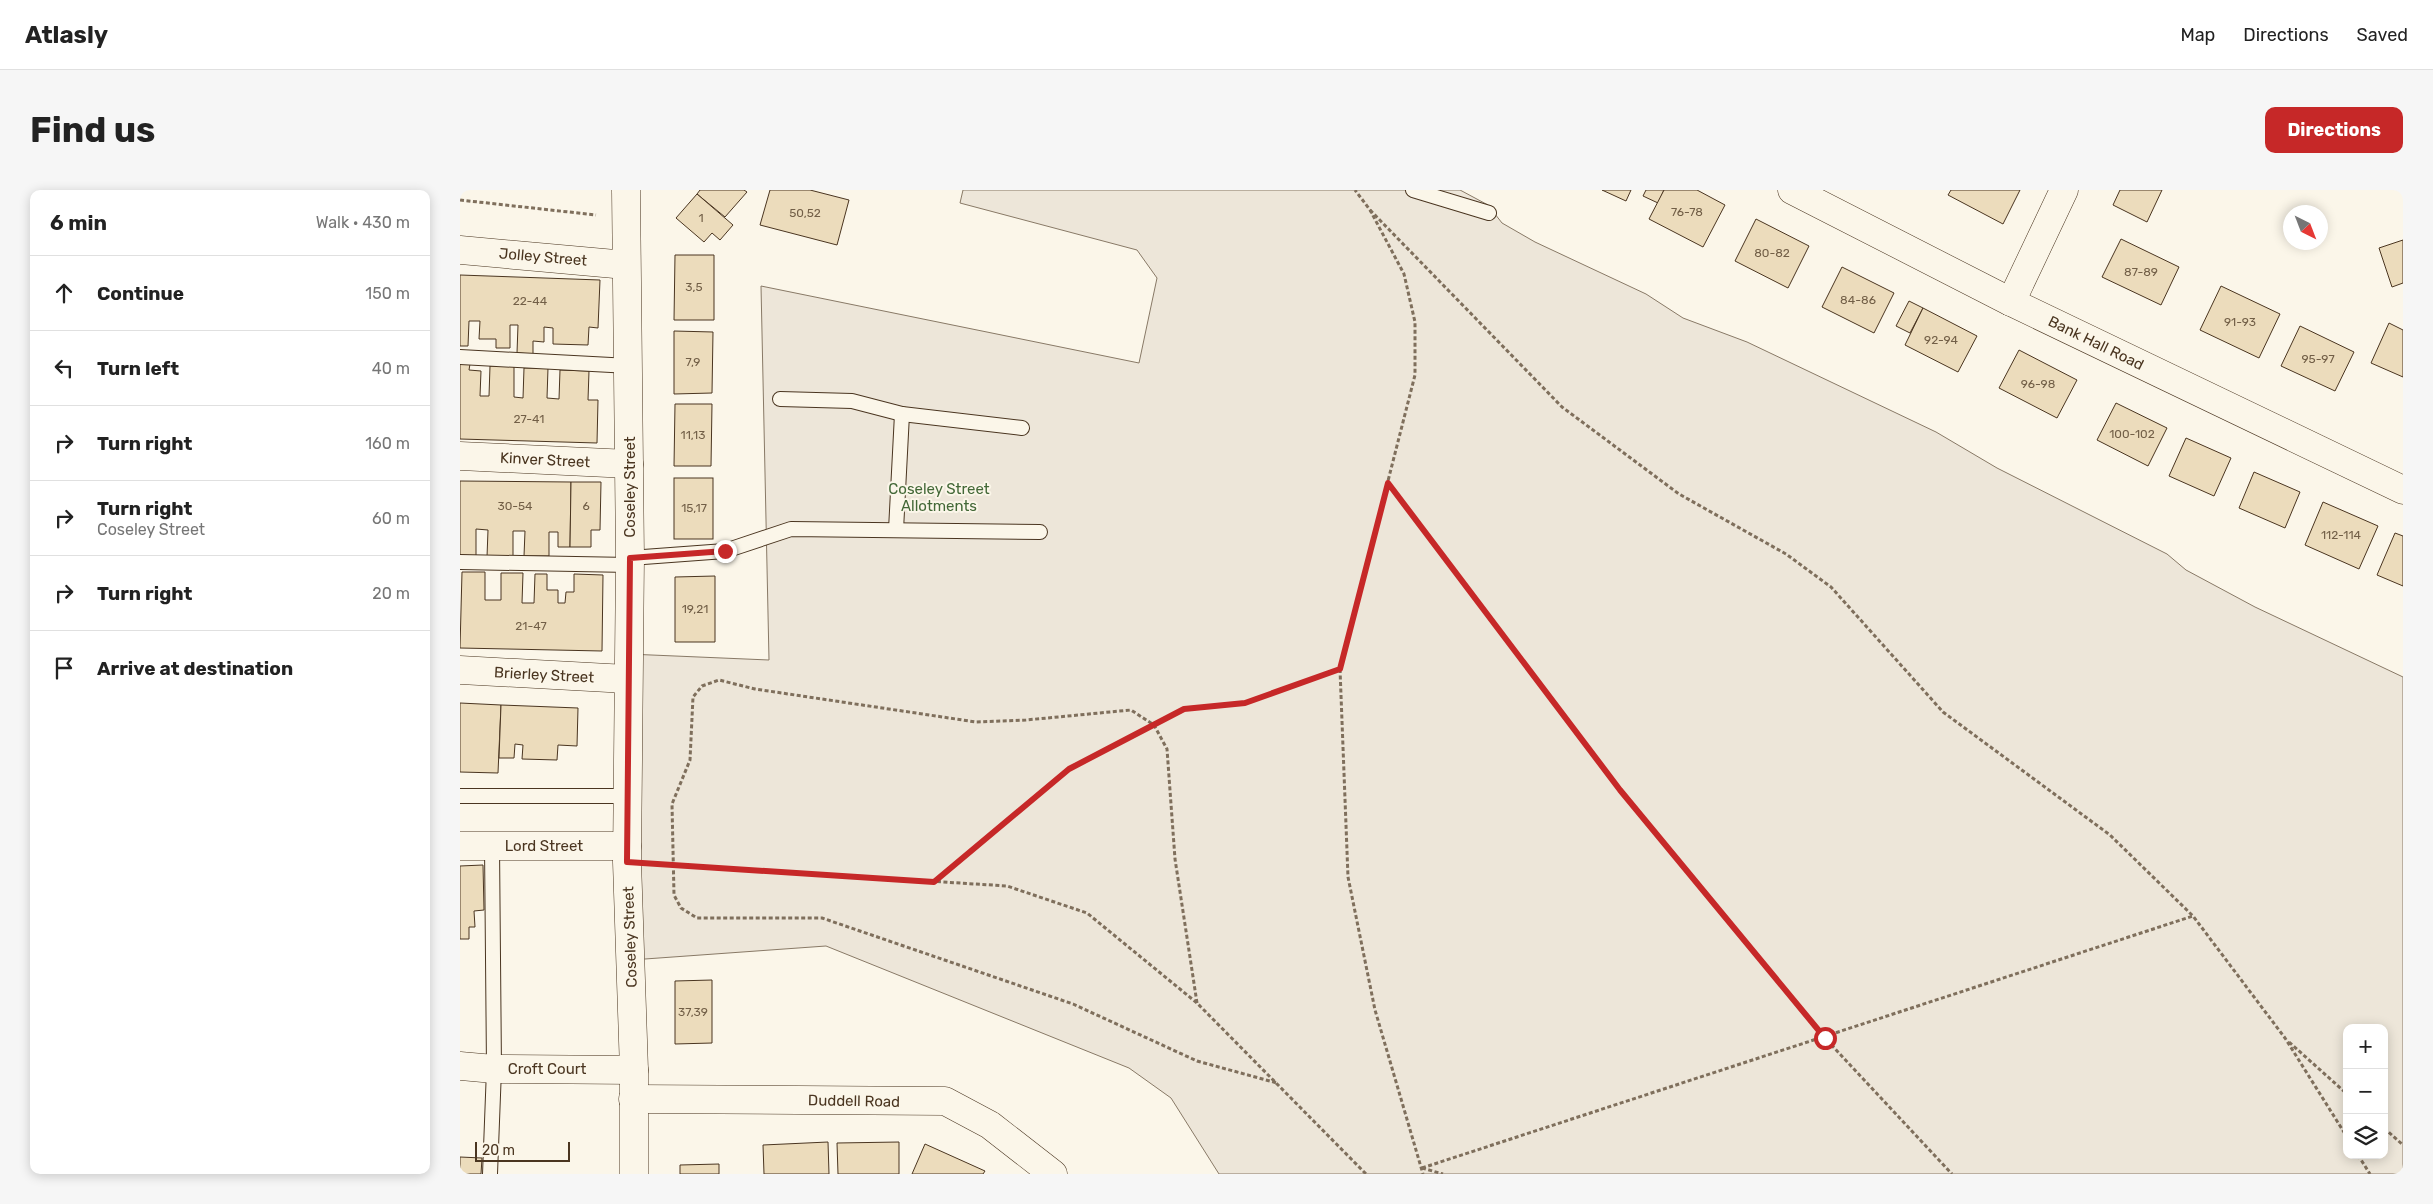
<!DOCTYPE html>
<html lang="en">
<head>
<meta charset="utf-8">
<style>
	:root { --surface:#fff; --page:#f6f6f6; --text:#222; --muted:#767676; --line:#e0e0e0; --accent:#c62828 }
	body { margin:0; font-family:Rubik,sans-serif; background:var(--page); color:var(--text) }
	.controls { position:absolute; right:15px; bottom:15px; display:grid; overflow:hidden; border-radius:10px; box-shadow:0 2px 12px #0003 }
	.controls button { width:45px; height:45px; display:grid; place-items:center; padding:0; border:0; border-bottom:1px solid var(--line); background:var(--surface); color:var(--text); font:25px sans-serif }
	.compass { position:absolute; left:1823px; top:15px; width:45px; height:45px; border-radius:50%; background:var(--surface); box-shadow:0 2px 12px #0003; rotate:138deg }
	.scale { position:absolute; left:15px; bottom:12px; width:95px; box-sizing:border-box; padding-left:5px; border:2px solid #4a3520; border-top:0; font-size:14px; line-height:18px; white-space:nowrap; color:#4a3520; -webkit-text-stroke:4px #fbf6e9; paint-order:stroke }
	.stop { position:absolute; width:15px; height:15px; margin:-11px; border:4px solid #c62828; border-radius:50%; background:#fff }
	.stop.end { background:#c62828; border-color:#fff; box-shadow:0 1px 5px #0008 }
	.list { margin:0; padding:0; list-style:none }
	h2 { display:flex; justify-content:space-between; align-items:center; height:65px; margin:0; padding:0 20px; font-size:21px }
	h2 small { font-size:16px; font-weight:400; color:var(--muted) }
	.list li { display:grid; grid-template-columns:32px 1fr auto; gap:15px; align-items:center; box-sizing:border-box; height:75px; padding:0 20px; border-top:1px solid var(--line) }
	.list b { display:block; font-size:19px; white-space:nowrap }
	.list p { margin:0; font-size:16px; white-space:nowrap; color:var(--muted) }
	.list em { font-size:16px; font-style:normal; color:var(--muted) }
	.icon { flex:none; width:28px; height:28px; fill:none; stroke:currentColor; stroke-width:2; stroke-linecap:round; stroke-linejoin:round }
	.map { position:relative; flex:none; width:1943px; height:984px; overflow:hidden; border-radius:10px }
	header { display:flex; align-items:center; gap:30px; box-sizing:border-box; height:70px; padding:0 25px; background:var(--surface); border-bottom:1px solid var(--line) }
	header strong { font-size:24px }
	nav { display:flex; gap:28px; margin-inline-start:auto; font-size:18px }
	.intro { display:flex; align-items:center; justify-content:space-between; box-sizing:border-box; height:120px; padding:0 30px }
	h1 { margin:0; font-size:35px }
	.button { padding:12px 22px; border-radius:10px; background:var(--accent); color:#fff; font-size:18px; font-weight:700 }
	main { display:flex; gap:30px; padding:0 30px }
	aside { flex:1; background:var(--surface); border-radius:10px; box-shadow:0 2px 12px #0003 }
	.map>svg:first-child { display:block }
	.green { fill:#ede6d9; stroke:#887966; fill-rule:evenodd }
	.building { fill:#ecdcbc; stroke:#4a3520 }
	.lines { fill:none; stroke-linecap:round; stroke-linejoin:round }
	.lane-casing { stroke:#4a3520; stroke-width:16 }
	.street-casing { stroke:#4a3520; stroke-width:29 }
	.path { stroke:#7f6f5c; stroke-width:3; stroke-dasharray:4 2.5; stroke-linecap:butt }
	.lane { stroke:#fbf6e9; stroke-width:14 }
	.street { stroke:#fbf6e9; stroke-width:28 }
	.route { stroke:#c62828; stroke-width:6 }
	.labels { text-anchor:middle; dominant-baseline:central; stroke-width:4; stroke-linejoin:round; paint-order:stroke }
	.number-label { font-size:12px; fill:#725f47 }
	.street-label { font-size:15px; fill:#4a3520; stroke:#fbf6e9 }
	.park-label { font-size:15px; fill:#436837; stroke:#fbf6e9 }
</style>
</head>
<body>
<header>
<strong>Atlasly</strong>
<nav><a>Map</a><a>Directions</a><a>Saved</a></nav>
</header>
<div class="intro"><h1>Find us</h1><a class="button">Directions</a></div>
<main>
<aside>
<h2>6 min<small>Walk · 430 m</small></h2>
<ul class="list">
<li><svg class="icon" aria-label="ahead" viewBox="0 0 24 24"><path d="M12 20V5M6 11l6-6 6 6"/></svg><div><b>Continue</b></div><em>150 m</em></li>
<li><svg class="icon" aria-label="left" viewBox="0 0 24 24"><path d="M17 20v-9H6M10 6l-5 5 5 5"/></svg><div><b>Turn left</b></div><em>40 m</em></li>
<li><svg class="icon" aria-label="right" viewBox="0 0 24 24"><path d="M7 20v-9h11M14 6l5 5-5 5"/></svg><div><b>Turn right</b></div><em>160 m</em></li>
<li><svg class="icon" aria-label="right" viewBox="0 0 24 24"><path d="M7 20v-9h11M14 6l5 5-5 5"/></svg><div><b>Turn right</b><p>Coseley Street</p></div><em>60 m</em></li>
<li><svg class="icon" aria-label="right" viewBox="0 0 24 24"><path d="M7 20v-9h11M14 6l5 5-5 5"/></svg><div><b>Turn right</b></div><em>20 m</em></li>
<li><svg class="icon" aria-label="arrive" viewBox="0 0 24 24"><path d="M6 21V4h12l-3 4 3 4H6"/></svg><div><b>Arrive at destination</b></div></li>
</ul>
</aside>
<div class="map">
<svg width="1943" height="984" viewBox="0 0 1943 984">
	<rect width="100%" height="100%" fill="#fbf6e9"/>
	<!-- green -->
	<path class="green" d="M 503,0 L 1000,0 L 1028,15 L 1042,33 L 1075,52 L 1186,104 L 1223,128 L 1287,152 L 1476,242 L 1537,278 L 1707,364 L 1726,380 L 1795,417 L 1943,487 L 1943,984 L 759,984 L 711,908 L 669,878 L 366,756 L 171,770 L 168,464 L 309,470 L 301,96 L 679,173 L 697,88 L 677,60 L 500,13 ZM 1887,838 L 1924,838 L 1924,965 L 1887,965 Z"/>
	<!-- building -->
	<g class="building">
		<path d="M 240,0 L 284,0 L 287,2 L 265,27 L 237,4 Z"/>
		<path d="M 310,0 L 350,0 L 389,10 L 377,55 L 300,35 Z"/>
		<path d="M 1142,0 L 1171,0 L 1166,11 Z"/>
		<path d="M 1186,0 L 1204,0 L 1198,13 L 1183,6 Z"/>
		<path d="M 1204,0 L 1237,0 L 1265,15 L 1243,57 L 1189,29 Z"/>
		<path d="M 1491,0 L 1560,0 L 1543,34 L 1488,5 Z"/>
		<path d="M 1660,0 L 1702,0 L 1687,32 L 1653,15 Z"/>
		<path d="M 237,4 L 273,35 L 260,50 L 252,43 L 244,52 L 216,28 Z"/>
		<path d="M 1296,29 L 1349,56 L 1328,98 L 1275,71 Z"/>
		<path d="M 1661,49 L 1719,77 L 1701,115 L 1642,87 Z"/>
		<path d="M 1943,50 L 1943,93 L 1932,97 L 1919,58 Z"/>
		<path d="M 215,65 L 254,65 L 254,130 L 214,130 Z"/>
		<path d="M 1382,77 L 1434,103 L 1414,143 L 1362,117 Z"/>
		<path d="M 0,85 L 140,90 L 138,138 L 129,137 L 128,155 L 93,154 L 93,138 L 84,137 L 84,152 L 73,151 L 73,164 L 57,163 L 58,135 L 50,135 L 50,158 L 36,158 L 36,149 L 19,149 L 20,131 L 9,131 L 8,156 L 0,156 Z"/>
		<path d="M 1761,96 L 1820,124 L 1799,168 L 1740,140 Z"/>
		<path d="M 1449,111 L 1463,118 L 1450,143 L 1436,136 Z"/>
		<path d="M 1463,118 L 1517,146 L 1498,182 L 1445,155 Z"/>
		<path d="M 1929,133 L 1943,140 L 1943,187 L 1911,173 Z"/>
		<path d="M 1840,136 L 1894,162 L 1875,201 L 1821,176 Z"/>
		<path d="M 214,141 L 253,142 L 252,203 L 214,204 Z"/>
		<path d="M 1559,160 L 1617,190 L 1597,228 L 1539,198 Z"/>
		<path d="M 0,173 L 10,174 L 9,180 L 21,181 L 20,206 L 29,206 L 30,176 L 54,176 L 54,207 L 63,208 L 64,178 L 88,178 L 87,208 L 99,209 L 100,180 L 129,181 L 128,210 L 138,210 L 137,253 L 0,249 Z"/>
		<path d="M 1656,213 L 1707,238 L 1688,276 L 1637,250 Z"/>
		<path d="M 215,214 L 252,214 L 251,276 L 214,276 Z"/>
		<path d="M 1726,248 L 1771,268 L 1754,306 L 1709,286 Z"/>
		<path d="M 1794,282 L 1840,302 L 1825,338 L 1779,318 Z"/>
		<rect x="214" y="288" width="39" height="61"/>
		<path d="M 0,291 L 111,292 L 110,357 L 98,357 L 98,342 L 89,342 L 89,366 L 64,366 L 65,341 L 53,341 L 53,367 L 27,367 L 28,340 L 16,339 L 16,366 L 0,365 Z"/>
		<path d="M 111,292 L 141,292 L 140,340 L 131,340 L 131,357 L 110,357 Z"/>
		<path d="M 1863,312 L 1918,336 L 1899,379 L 1845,355 Z"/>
		<path d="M 1935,343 L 1943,346 L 1943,396 L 1917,385 Z"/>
		<path d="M 2,382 L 25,382 L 25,410 L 41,410 L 41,383 L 63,383 L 62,413 L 74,413 L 75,384 L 87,384 L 87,400 L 98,400 L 98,413 L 105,413 L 106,402 L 114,402 L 114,384 L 143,385 L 142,461 L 0,458 Z"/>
		<path d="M 255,386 L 255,452 L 215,452 L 215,387 Z"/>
		<path d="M 0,513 L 41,515 L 38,583 L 0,582 Z"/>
		<path d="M 41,515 L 118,518 L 117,556 L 98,555 L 97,570 L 62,569 L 63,555 L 55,554 L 54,568 L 39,568 Z"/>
		<path d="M 23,675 L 24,720 L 14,721 L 15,737 L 9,737 L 9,749 L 0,749 L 0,676 Z"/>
		<path d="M 252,790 L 252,853 L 215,854 L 215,791 Z"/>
		<path d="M 368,952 L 369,984 L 304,984 L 303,955 Z"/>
		<path d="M 439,952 L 439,984 L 378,984 L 377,953 Z"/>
		<path d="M 465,954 L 525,981 L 523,984 L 452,984 Z"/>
		<path d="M 0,967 L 22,968 L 21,984 L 0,984 Z"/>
		<path d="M 259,974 L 259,984 L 220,984 L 220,975 Z"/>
	</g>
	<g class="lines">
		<defs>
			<g id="lane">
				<path d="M 953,0 L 1029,23"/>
				<path d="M 0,167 L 170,176"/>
				<path d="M 320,209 L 392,211 L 442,224 L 562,238"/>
				<path d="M 436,340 L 442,224"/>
				<path d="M 170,368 L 265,361 L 331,339 L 580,342"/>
				<path d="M 0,372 L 170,375"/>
				<path d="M 0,606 L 167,606"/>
				<path d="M 30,984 L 34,879 L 32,656"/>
			</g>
			<g id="street">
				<path d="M 166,0 L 170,368 L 167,672 L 174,880 L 174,984"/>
				<path d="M 1332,0 L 1551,112 L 1943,300"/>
				<path d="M 0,60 L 166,75"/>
				<path d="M 1551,112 L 1604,0"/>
				<path d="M 0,266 L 169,274"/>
				<path d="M 0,480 L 167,489"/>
				<path d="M 0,656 L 167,656"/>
				<path d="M 0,876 L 34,879 L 174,880"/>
				<path d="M 173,909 L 485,911 L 530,935 L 593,984"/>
			</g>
		</defs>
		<!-- lane casing -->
		<use href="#lane" class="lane-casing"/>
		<!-- street casing -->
		<use href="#street" class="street-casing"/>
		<!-- path -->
		<g class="path">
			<path d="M 0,10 L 136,25"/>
			<path d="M 910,20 L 1102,217 L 1219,304 L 1326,364 L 1371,397 L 1483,522 L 1650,645 L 1733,726 L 1825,848 L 1887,947"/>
			<path d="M 928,294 L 1159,600 L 1365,848 L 1492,984"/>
			<path d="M 880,479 L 888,687 L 915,820 L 963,984"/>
			<path d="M 198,674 L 547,696 L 627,723 L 737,813 L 906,984"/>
			<path d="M 474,692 L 609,579 L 724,519 L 785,513 L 880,479 L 955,185 L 955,132 L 944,84 L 910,20 L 895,0"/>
			<path d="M 737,813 L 715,669 L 707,559 L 694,535 L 671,520 L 566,530 L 516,532 L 295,499 L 259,490 L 242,496 L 233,507 L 230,570 L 212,614 L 214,705 L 221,718 L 237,728 L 362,728 L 613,814 L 737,871 L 817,893"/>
			<path d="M 1829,852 L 1887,904"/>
			<path d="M 1924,938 L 1943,955"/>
			<path d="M 1898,965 L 1910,984"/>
			<path d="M 962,978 L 1733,726"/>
			<path d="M 962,978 L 983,984"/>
		</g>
		<!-- lane -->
		<use href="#lane" class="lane"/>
		<!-- street -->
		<use href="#street" class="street"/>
	</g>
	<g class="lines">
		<!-- route -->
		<path class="route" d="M 265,361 L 170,368 L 167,672 L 474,692 L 609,579 L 724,519 L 785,513 L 880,479 L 928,293 L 1160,600 L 1365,848"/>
	</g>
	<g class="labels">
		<!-- number labels -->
		<g class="number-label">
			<text x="1227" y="22">76-78</text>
			<text x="345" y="23">50,52</text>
			<text x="241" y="28">1</text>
			<text x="1312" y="63">80-82</text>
			<text x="1681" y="82">87-89</text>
			<text x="234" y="97">3,5</text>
			<text x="1398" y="110">84-86</text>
			<text x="70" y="111">22-44</text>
			<text x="1780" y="132">91-93</text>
			<text x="1481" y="150">92-94</text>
			<text x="1858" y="169">95-97</text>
			<text x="233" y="172">7,9</text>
			<text x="1578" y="194">96-98</text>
			<text x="69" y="229">27-41</text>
			<text x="1672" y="244">100-102</text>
			<text x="233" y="245">11,13</text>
			<text x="55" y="316">30-54</text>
			<text x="126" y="316">6</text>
			<text x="234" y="318">15,17</text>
			<text x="1881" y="345">112-114</text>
			<text x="235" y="419">19,21</text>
			<text x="71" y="436">21-47</text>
			<text x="233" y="822">37,39</text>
		</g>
		<!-- street labels -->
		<g class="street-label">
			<text transform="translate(83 67) rotate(5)">Jolley Street</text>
			<text transform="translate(1636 153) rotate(26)">Bank Hall Road</text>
			<text transform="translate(85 270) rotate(3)">Kinver Street</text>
			<text transform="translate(170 297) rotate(-90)">Coseley Street</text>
			<text transform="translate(84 485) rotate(3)">Brierley Street</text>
			<text x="84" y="656">Lord Street</text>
			<text transform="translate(170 747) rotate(-92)">Coseley Street</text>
			<text x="87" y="879">Croft Court</text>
			<text transform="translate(394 911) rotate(1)">Duddell Road</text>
		</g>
		<!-- park labels -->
		<g class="park-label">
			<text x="479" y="299">Coseley Street<tspan x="479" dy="17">Allotments</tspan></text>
		</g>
	</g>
</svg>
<div class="controls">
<button>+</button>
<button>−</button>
<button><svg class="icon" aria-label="layers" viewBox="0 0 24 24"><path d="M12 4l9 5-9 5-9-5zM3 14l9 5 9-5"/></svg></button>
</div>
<svg class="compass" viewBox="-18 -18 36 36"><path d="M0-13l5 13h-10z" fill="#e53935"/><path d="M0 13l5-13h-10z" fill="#767676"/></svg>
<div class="scale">20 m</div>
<div class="stop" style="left:1365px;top:848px"></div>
<div class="stop end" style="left:265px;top:361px"></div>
</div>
</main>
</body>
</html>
